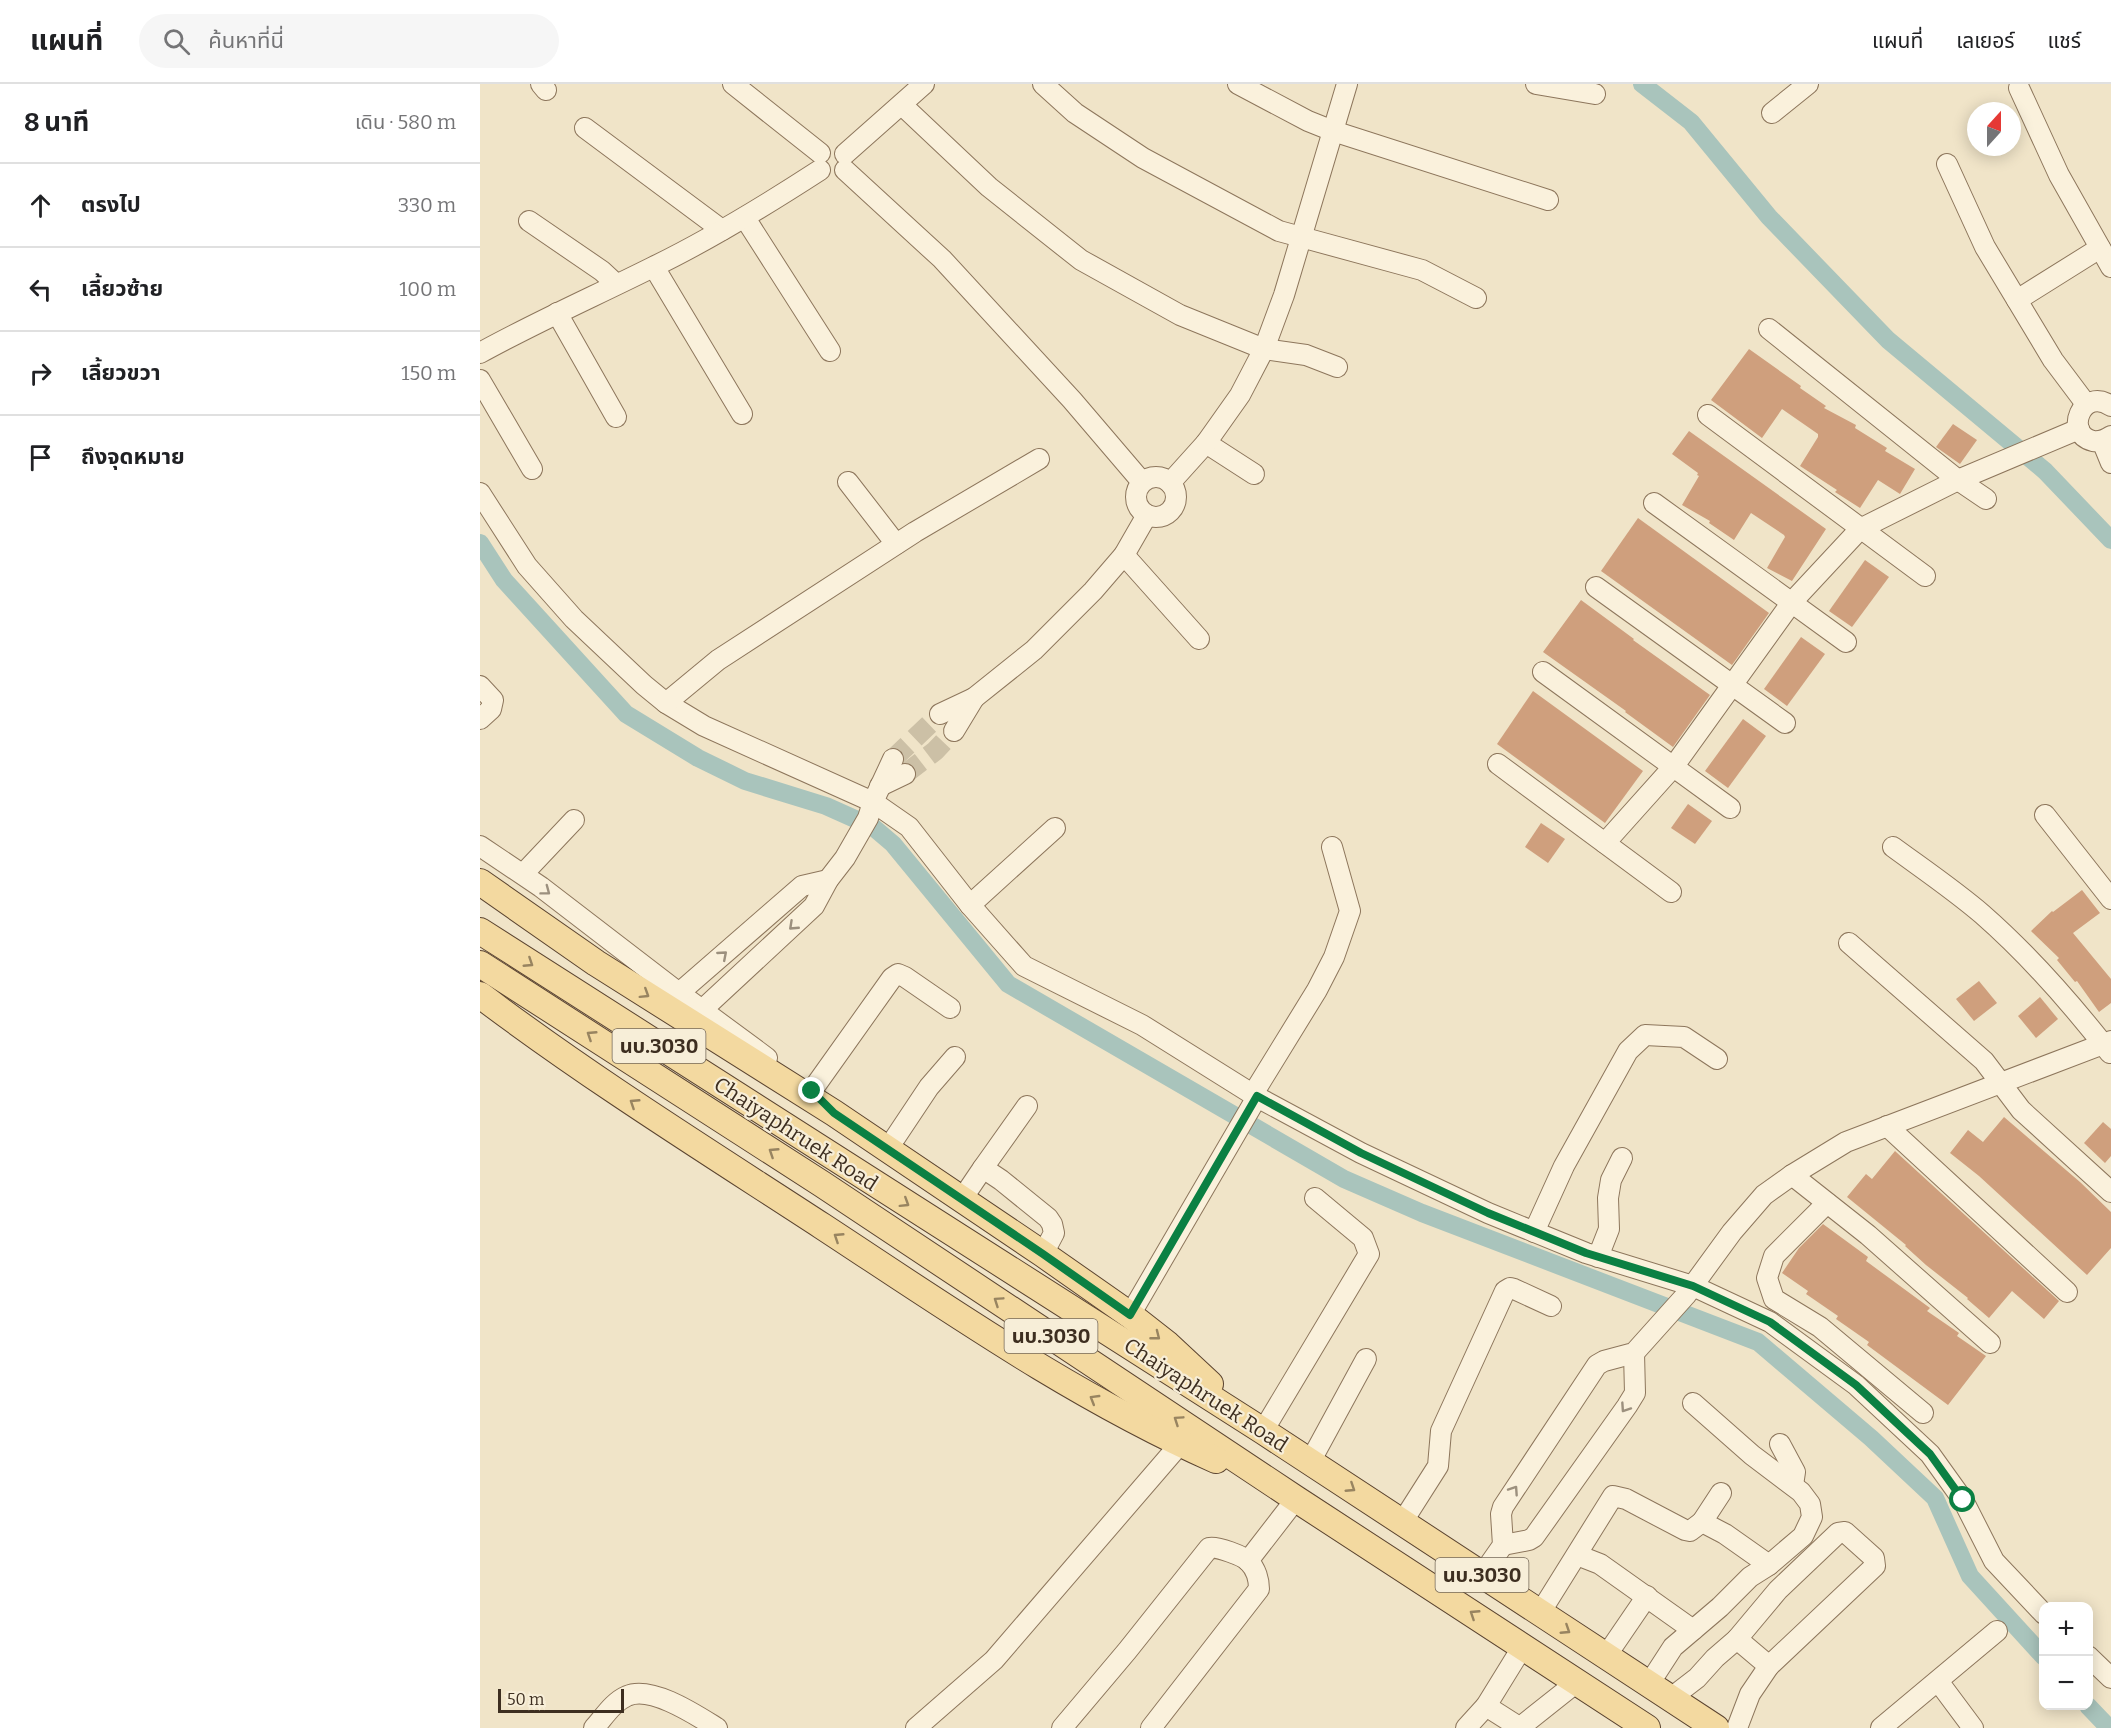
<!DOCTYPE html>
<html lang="th">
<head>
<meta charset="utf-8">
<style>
	:root { --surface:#fff; --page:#f6f6f6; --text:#202124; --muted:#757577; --line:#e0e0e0 }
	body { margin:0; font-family:Bitter,"Noto Sans Thai",serif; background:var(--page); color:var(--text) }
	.controls { position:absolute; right:18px; bottom:18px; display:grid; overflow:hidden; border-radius:12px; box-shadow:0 3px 15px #0003 }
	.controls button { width:54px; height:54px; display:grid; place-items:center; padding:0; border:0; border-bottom:2px solid var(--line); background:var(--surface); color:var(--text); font:30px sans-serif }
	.compass { position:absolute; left:1487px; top:18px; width:54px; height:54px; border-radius:50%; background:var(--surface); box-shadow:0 3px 15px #0003; rotate:21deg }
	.scale { position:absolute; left:18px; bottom:15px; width:126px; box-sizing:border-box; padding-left:6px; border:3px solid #3d2e20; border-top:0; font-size:16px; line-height:21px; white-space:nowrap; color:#3d2e20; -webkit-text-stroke:4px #f7eed8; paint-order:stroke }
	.stop { position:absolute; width:18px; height:18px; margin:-14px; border:4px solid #0b8043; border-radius:50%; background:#fff }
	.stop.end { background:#0b8043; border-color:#fff; box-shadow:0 2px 6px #0008 }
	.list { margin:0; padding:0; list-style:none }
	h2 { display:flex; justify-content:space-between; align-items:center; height:78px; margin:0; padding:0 24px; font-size:26px }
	h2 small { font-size:20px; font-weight:400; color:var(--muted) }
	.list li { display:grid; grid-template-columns:39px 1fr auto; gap:18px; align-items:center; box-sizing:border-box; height:84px; padding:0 24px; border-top:2px solid var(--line) }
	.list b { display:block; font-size:22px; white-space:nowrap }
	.list em { font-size:20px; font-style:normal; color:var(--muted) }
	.icon { flex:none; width:33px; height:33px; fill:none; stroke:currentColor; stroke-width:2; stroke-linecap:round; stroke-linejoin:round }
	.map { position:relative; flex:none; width:1631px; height:1644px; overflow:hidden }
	header { display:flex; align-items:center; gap:36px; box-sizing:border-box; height:84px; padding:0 30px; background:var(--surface); border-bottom:2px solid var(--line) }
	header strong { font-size:28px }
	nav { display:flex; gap:33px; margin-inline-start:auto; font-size:21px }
	.search { width:420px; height:54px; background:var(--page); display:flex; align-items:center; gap:15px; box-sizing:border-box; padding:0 21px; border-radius:33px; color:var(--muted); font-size:22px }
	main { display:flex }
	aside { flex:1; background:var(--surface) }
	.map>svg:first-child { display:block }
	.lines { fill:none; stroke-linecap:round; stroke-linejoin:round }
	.canal { stroke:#a9c4bc; stroke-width:18 }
	.building { fill:#cf9f7d }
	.minor-tunnel { stroke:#ccc0a6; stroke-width:20; stroke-dasharray:20 10; stroke-linecap:butt }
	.minor-casing { stroke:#8d765c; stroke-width:22 }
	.major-casing { stroke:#5b4430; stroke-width:28 }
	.minor { stroke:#faf1dc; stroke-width:20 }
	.major { stroke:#f3d9a0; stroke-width:26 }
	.oneway { stroke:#9c907e }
	.oneway2 { stroke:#988460 }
	.route { stroke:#0b8043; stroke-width:8 }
	.labels { text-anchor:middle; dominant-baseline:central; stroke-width:4.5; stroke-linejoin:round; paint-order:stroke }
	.shield { fill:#f7eed8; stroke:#756857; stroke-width:1.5 }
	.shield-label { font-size:20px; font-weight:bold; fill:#3d2e20 }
	.street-label { font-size:21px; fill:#3d2e20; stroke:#f7eed8 }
</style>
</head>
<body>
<header>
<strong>แผนที่</strong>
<div class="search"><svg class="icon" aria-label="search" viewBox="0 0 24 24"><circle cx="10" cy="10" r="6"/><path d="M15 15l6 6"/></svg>ค้นหาที่นี่</div>
<nav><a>แผนที่</a><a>เลเยอร์</a><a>แชร์</a></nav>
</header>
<main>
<aside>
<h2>8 นาที<small>เดิน · 580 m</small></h2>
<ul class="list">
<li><svg class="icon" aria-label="ahead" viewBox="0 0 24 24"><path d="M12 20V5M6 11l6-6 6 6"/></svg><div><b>ตรงไป</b></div><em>330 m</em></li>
<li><svg class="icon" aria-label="left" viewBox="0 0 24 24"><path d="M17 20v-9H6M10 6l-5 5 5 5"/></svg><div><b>เลี้ยวซ้าย</b></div><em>100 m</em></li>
<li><svg class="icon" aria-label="right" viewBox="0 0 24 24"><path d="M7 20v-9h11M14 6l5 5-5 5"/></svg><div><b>เลี้ยวขวา</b></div><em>150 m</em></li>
<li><svg class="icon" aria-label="arrive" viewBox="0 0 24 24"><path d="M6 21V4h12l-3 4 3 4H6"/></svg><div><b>ถึงจุดหมาย</b></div></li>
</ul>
</aside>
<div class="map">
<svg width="1631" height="1644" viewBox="0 0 1631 1644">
	<rect width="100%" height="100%" fill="#f0e4c8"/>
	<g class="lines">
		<!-- canal -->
		<g class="canal">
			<path d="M 1162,0 L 1211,38 L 1289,133 L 1408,256 L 1565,387 L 1631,456"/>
			<path d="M 0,459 L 24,496 L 146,630 L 218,674 L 265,697 L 346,722 L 393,743 L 413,760 L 528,900 L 864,1095 L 942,1129 L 1278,1258 L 1391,1354 L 1455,1414 L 1490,1492 L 1564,1573"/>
			<path d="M 1608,1622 L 1629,1644"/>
		</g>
	</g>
	<!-- building -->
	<g class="building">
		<path d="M 1269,265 L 1321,302 L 1320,304 L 1346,322 L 1344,324 L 1376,341 L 1375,344 L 1407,364 L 1405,367 L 1435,385 L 1420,410 L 1398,396 L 1380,424 L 1355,408 L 1357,406 L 1320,382 L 1338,353 L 1338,350 L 1302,325 L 1282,354 L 1231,316 Z"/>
		<path d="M 1473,340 L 1497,356 L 1480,380 L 1456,363 Z"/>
		<path d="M 1209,347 L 1346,445 L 1312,497 L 1287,484 L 1305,453 L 1304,451 L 1271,429 L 1254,456 L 1229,439 L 1230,437 L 1202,421 L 1219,392 L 1217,391 L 1218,389 L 1192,370 Z"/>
		<path d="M 1158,434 L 1289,529 L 1252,581 L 1121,487 Z"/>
		<path d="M 1385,476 L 1409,493 L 1372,543 L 1349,527 Z"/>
		<path d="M 1101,516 L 1154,555 L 1153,556 L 1230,611 L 1193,663 L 1145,628 L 1146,627 L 1063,568 Z"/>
		<path d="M 1321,553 L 1345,570 L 1307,622 L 1284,605 Z"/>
		<path d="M 1053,607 L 1163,687 L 1125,739 L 1017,660 Z"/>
		<path d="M 1263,635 L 1286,652 L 1248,704 L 1225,687 Z"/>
		<path d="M 1208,720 L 1232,737 L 1215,760 L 1191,744 Z"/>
		<path d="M 1061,739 L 1085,755 L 1068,779 L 1045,763 Z"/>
		<path d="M 1602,806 L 1620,829 L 1593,849 L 1631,895 L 1631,919 L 1619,928 L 1597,897 L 1595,898 L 1577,876 L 1579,874 L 1551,847 L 1572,827 L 1573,828 Z"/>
		<path d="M 1499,897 L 1517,919 L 1494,937 L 1476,915 Z"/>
		<path d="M 1560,913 L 1578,935 L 1556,954 L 1538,932 Z"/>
		<path d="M 1524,1033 L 1600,1098 L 1631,1128 L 1631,1164 L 1607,1191 L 1499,1092 L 1470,1069 L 1488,1046 L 1503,1058 Z"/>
		<path d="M 1623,1038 L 1631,1045 L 1631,1072 L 1625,1079 L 1604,1059 Z"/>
		<path d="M 1415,1067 L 1579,1217 L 1564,1235 L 1532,1207 L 1509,1234 L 1487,1215 L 1488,1214 L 1446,1181 L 1425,1162 L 1426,1161 L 1367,1113 L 1386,1090 L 1392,1095 Z"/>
		<path d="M 1343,1140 L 1388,1173 L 1386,1177 L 1450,1224 L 1447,1227 L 1479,1249 L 1477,1252 L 1506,1272 L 1468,1321 L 1387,1261 L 1389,1258 L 1356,1235 L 1358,1232 L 1326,1210 L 1328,1207 L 1302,1189 L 1319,1164 Z"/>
	</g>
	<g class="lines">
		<!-- minor-tunnel -->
		<g class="minor-tunnel">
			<path d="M 413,675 L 460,630"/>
			<path d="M 425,690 L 455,667 L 474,647"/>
		</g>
		<defs>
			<g id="minor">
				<path d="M 61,0 L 66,6"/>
				<path d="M 253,0 L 340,69"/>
				<path d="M 563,0 L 595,29 L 663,74 L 799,147 L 942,186 L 996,214"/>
				<path d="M 758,0 L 828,37 L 853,47 L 1068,116"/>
				<path d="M 1056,0 L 1115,10"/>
				<path d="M 1539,4 L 1579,91 L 1631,183"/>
				<path d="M 422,21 L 509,103 L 601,176 L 700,231 L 784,265 L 826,271 L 857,283"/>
				<path d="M 1292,29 L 1328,0"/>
				<path d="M 105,44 L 242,146"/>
				<path d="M 365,70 L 444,0"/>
				<path d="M 1467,80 L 1505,163 L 1573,276 L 1606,320"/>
				<path d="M 365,86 L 462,175 L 592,316 L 662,398"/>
				<path d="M 265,134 L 350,267"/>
				<path d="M 49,137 L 122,187 L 136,200"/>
				<path d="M 174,183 L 262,330"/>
				<path d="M 1537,216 L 1620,164"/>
				<path d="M 77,229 L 136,333"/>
				<path d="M 1289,245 L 1478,396 L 1506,415"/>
				<path d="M 0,269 C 56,238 115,212 173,183 C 231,155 286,121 340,86"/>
				<path d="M 0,296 L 52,385"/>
				<path d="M 1631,322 C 1602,302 1583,350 1613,357 C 1620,358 1625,356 1631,352"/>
				<path d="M 1228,331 L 1445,492"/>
				<path d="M 1622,357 L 1631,379"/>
				<path d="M 726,359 L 774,390"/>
				<circle cx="676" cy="413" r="20"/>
				<path d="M 368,398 L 416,460"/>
				<path d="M 690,399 L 726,359 L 760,311 L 784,265 L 804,211 L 867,0"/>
				<path d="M 0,409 L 47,482 L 94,535 L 164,601 L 186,619 L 224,642 L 393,718 L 429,743 L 490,821 L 544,882 L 662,941 L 777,1013 L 881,1069 L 1008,1129 L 1106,1169 L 1213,1202 L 1290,1238 L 1376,1301 L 1450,1370 L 1483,1416 L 1514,1477 L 1564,1530"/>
				<path d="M 1174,419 L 1366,558"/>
				<path d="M 644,471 L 719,555"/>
				<path d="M 1116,503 L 1305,639"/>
				<path d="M 1063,588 L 1250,724"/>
				<path d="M 0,602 L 13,616 L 11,625 L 0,635"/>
				<path d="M 186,619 L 238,576 L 435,448 L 559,375"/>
				<path d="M 460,630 L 494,614 L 554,566 L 613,507 L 644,471 L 667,431"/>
				<path d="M 474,647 L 494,614"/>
				<path d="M 1018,680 L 1191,808"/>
				<path d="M 400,702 L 425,690"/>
				<path d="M 1565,731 L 1631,815"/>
				<path d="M 1125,759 L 1194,682 L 1312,518 L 1380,445 L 1478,396 L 1599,345"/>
				<path d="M 0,762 L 61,803 L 199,909 L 287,974"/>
				<path d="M 1413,763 C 1443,785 1474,806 1502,830 C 1550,872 1591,919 1630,969"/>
				<path d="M 43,790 L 94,736"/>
				<path d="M 490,821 L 575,744"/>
				<path d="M 1369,859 L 1504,977 L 1541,1026 L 1631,1108"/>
				<path d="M 199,909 L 322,802 L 348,796"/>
				<path d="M 222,926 L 334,822 L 348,796 L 365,774 L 388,734 L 393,718 L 413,675"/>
				<path d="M 773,1010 L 837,906 L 854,873 L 870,827 L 852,763"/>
				<path d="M 328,1012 L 412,894 L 418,890 L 425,893 L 470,924"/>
				<path d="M 1407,1042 L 1587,1208"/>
				<path d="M 407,1066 L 449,1003 L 475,973"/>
				<path d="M 503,1084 L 547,1022"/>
				<path d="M 1312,1091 L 1388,1151 L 1510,1259"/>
				<path d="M 482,1115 L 503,1084 L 521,1096 L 568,1134 L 572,1140 L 574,1149 L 563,1170"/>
				<path d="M 1347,1119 L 1294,1172 L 1287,1194 L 1294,1215 L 1340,1243 L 1443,1329"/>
				<path d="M 1054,1148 L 1084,1082 L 1148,967 L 1165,951 L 1204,953 L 1237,975"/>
				<path d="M 1118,1173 L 1129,1145 L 1128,1114 L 1131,1096 L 1142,1074"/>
				<path d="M 650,1231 L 777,1013"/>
				<path d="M 783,1347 L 889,1170 L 883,1154 L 835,1114"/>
				<path d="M 1300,1360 L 1315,1388 L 1313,1401"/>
				<path d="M 830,1378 L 886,1275"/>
				<path d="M 923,1437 L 958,1382 L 961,1347 L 1025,1207 L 1030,1204 L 1034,1205 L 1071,1222"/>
				<path d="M 1222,1438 L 1241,1409"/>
				<path d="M 1023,1461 L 1049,1456 L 1054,1453 L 1147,1322 L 1155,1309 L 1154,1269"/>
				<path d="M 1097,1471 L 1120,1480 L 1213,1546"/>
				<path d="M 768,1477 L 816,1415"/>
				<path d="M 1002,1491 L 1023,1461 L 1021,1430 L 1023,1423 L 1117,1281 L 1124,1277 L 1154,1269 L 1206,1211 L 1252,1148 L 1284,1111 L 1312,1091 L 1366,1058 L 1631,957"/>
				<path d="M 1060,1529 L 1133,1412 L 1146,1415 L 1205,1446 L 1210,1447 L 1222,1438 L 1245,1450 L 1289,1481"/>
				<path d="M 1257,1555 L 1289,1582 L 1270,1610 L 1257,1644"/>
				<path d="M 1126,1572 L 1167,1512"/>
				<path d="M 1608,1572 L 1631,1594"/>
				<path d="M 1458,1597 L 1493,1644"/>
				<path d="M 1169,1600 L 1193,1563 L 1240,1523 L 1270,1493 L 1289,1481 L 1323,1452 L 1332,1433 L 1330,1420 L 1321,1408 L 1272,1371 L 1213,1319"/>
				<path d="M 1191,1614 L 1217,1594 L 1235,1574 L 1257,1555 L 1298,1506 L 1358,1449 L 1365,1448 L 1394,1474 L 1395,1482 L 1289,1582"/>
				<path d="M 1006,1622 L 1039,1643"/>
				<path d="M 114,1644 C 124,1633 133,1618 147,1612 C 171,1601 216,1631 237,1644"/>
				<path d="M 436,1644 L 514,1576 L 700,1360"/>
				<path d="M 582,1644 L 647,1567 L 729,1464 C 737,1462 764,1472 769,1478 C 776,1485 779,1496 779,1505 L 671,1644"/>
				<path d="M 986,1644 L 1006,1622 L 1043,1562"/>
				<path d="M 1039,1644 L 1097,1598"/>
				<path d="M 1401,1644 L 1517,1547"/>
			</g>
			<g id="major">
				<path d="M 0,798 L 116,879 L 354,1029 L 563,1170 L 650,1231 L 687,1260 L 730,1300"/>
				<path d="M 0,847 L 783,1347 L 1236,1644"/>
				<path d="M 0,880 L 342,1100 L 816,1415 L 1167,1644"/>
				<path d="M 0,911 C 110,994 227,1067 342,1142 C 470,1226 596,1314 736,1376"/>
			</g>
		</defs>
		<!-- minor casing -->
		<use href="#minor" class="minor-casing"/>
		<!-- major casing -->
		<use href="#major" class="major-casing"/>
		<!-- minor -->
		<use href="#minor" class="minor"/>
		<!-- major -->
		<use href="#major" class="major"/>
	</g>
	<!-- one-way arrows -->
	<defs><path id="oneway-chevron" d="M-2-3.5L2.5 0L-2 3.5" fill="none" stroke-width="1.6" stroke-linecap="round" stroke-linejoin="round" transform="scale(1.5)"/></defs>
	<g class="oneway">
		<use href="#oneway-chevron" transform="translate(66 807) rotate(37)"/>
		<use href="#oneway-chevron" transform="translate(313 842) rotate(137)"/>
		<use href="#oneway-chevron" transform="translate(243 871) rotate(-41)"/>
		<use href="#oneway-chevron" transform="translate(1145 1324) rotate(124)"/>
		<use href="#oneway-chevron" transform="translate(1034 1406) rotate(-56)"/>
	</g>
	<g class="oneway2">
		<use href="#oneway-chevron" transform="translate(49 879) rotate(33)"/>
		<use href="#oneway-chevron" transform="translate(165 910) rotate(32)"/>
		<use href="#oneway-chevron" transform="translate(111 951) rotate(-147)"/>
		<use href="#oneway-chevron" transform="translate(154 1019) rotate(-147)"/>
		<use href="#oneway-chevron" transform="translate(293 1068) rotate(-147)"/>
		<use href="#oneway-chevron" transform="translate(425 1119) rotate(32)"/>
		<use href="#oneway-chevron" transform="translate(358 1153) rotate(-147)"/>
		<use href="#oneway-chevron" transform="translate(518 1217) rotate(-146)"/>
		<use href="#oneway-chevron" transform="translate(676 1252) rotate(38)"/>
		<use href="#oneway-chevron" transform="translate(614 1315) rotate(-149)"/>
		<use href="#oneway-chevron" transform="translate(698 1336) rotate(-146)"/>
		<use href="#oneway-chevron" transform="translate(871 1404) rotate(33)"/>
		<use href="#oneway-chevron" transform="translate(994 1530) rotate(-147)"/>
		<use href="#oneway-chevron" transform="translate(1086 1546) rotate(33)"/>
	</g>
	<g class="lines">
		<!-- route -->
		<path class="route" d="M 332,1007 L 354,1029 L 563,1170 L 650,1231 L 777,1012 L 881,1069 L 1008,1129 L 1106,1169 L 1213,1202 L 1290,1238 L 1376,1301 L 1450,1370 L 1483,1416"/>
	</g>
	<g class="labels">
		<!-- shield labels -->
		<g class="shield">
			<rect x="132.5" y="945" width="93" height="34" rx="4.5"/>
			<rect x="524.5" y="1235" width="93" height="34" rx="4.5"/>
			<rect x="955.5" y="1474" width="93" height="34" rx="4.5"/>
		</g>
		<g class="shield-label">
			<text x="179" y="962">นบ.3030</text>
			<text x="571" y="1252">นบ.3030</text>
			<text x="1002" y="1491">นบ.3030</text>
		</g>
		<!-- street labels -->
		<g class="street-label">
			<text transform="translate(316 1050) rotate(33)">Chaiyaphruek Road</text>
			<text transform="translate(726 1311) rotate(33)">Chaiyaphruek Road</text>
		</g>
	</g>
</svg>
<div class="controls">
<button>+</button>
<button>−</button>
</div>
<svg class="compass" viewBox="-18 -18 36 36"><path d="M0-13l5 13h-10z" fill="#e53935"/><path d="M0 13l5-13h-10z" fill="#757577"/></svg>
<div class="scale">50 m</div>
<div class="stop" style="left:1483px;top:1416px"></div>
<div class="stop end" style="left:332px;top:1007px"></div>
</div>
</main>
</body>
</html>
